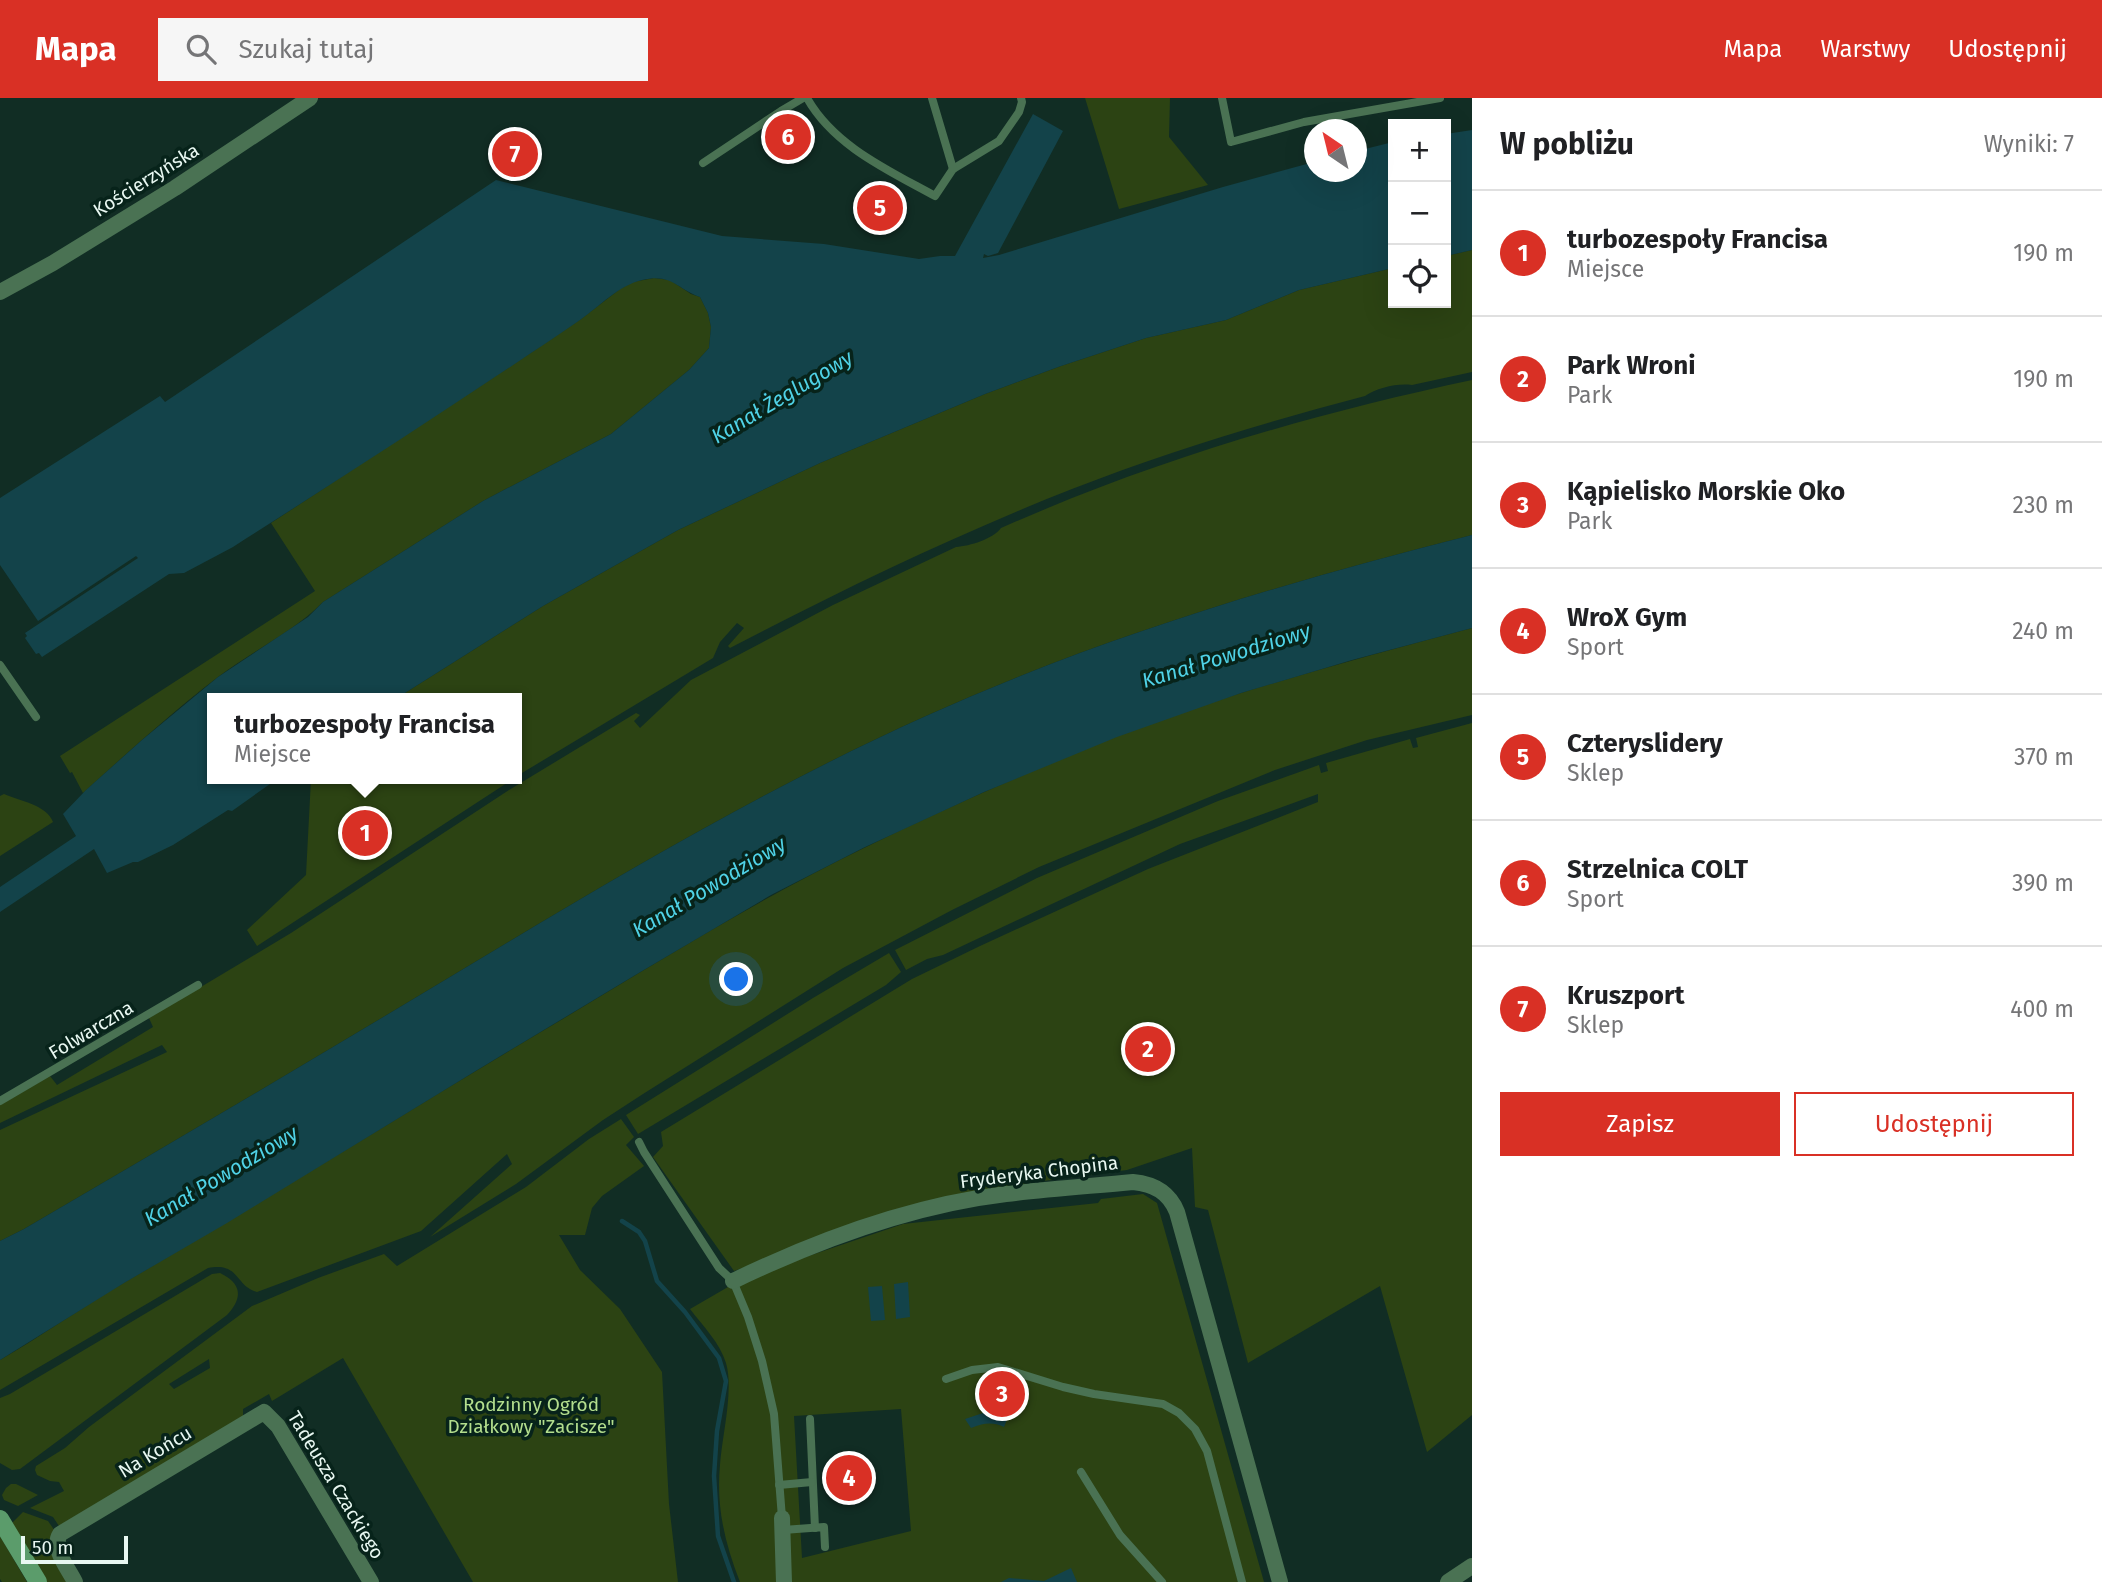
<!DOCTYPE html>
<html lang="pl">
<head>
<meta charset="utf-8">
<style>
	:root { --surface:#fff; --page:#f6f6f6; --text:#202124; --muted:#757577; --line:#e0e0e0; --accent:#d93025 }
	body { margin:0; font-family:"Fira Sans",sans-serif; background:var(--page); color:var(--text) }
	.controls { position:absolute; right:21px; top:21px; display:grid; overflow:hidden; border-radius:0px; box-shadow:0 7px 28px #0002 }
	.controls button { width:63px; height:63px; display:grid; place-items:center; padding:0; border:0; border-bottom:2px solid var(--line); background:var(--surface); color:var(--text); font:35px sans-serif }
	.compass { position:absolute; left:1304px; top:21px; width:63px; height:63px; border-radius:50%; background:var(--surface); box-shadow:0 7px 28px #0002; rotate:325deg }
	.scale { position:absolute; left:21px; bottom:18px; width:107px; box-sizing:border-box; padding-left:7px; border:4px solid #e9f8f2; border-top:0; font-size:19px; line-height:24px; white-space:nowrap; color:#e9f8f2; -webkit-text-stroke:5px #07231a; paint-order:stroke }
	.you { position:absolute; left:737px; top:882px; width:24px; height:24px; margin:-18px; border:5px solid #fff; border-radius:50%; background:#1a73e8; box-shadow:0 0 0 10px #1a73e833 }
	.badge { display:grid; place-items:center; width:46px; height:46px; border-radius:50%; background:var(--accent); color:#fff; font-size:23px; font-weight:700 }
	.pin { position:absolute; translate:-50% -50%; border:4px solid #fff; box-shadow:0 2px 7px #0006 }
	.popup { position:absolute; left:207px; top:595px; width:315px; height:91px; box-sizing:border-box; display:grid; place-content:center; border-radius:0px; background:var(--surface); filter:drop-shadow(0 2px 5px #0005); font-size:23px; white-space:nowrap; color:var(--muted) }
	.popup b { font-size:26px; color:var(--text) }
	.popup::after { content:''; position:absolute; left:50%; top:100%; margin-left:-14px; border:14px solid transparent; border-top-color:var(--surface) }
	.list { margin:0; padding:0; list-style:none }
	h2 { display:flex; justify-content:space-between; align-items:center; height:91px; margin:0; padding:0 28px; font-size:30px }
	h2 small { font-size:23px; font-weight:400; color:var(--muted) }
	.list li { display:grid; grid-template-columns:46px 1fr auto; gap:21px; align-items:center; box-sizing:border-box; height:126px; padding:0 28px; border-top:2px solid var(--line) }
	.list b { display:block; font-size:26px; white-space:nowrap }
	.list p { margin:0; font-size:23px; white-space:nowrap; color:var(--muted) }
	.list em { font-size:23px; font-style:normal; color:var(--muted) }
	.actions { display:flex; gap:14px; padding:21px 28px }
	.actions a { flex:1; padding:16px 0; border:2px solid var(--accent); border-radius:0px; text-align:center; font-size:24px; color:var(--accent) }
	.actions .main { background:var(--accent); color:#fff }
	.icon { flex:none; width:38px; height:38px; fill:none; stroke:currentColor; stroke-width:2; stroke-linecap:round; stroke-linejoin:round }
	.map { position:relative; flex:none; width:1472px; height:1484px; overflow:hidden }
	header { display:flex; align-items:center; gap:42px; box-sizing:border-box; height:98px; padding:0 35px; background:var(--accent); color:#fff }
	header strong { font-size:33px }
	nav { display:flex; gap:38px; margin-inline-start:auto; font-size:24px }
	.search { width:490px; height:63px; background:var(--page); display:flex; align-items:center; gap:18px; box-sizing:border-box; padding:0 24px; border-radius:0px; color:var(--muted); font-size:26px }
	main { display:flex }
	aside { flex:1; background:var(--surface) }
	.map>svg:first-child { display:block }
	.green { fill:#2c4313; fill-rule:evenodd }
	.water { fill:#13434a }
	.lines { fill:none; stroke-linecap:round; stroke-linejoin:round }
	.stream { stroke:#13434a; stroke-width:4.5 }
	.lane { stroke:#4a7253; stroke-width:8 }
	.street { stroke:#4a7253; stroke-width:16 }
	.secondary { stroke:#5b9c6b; stroke-width:18 }
	.labels { text-anchor:middle; dominant-baseline:central; stroke-width:7; stroke-linejoin:round; paint-order:stroke }
	.street-label { font-size:19px; fill:#e9f8f2; stroke:#07231a }
	.park-label { font-size:19px; fill:#b3de8d; stroke:#07231a }
	.water-label { font-size:21px; font-style:italic; fill:#4fd2e6; stroke:#07231a }
</style>
</head>
<body>
<header>
<strong>Mapa</strong>
<div class="search"><svg class="icon" aria-label="search" viewBox="0 0 24 24"><circle cx="10" cy="10" r="6"/><path d="M15 15l6 6"/></svg>Szukaj tutaj</div>
<nav><a>Mapa</a><a>Warstwy</a><a>Udostępnij</a></nav>
</header>
<main>
<div class="map">
<svg width="1472" height="1484" viewBox="0 0 1472 1484">
	<rect width="100%" height="100%" fill="#112d24"/>
	<!-- green -->
	<g class="green">
		<path d="M 1085,0 L 1170,0 L 1169,39 L 1208,87 L 1119,111 Z"/>
		<path d="M 1472,152 L 1472,274 L 1412,287 C 1397,285 1377,290 1365,298 C 1266,324 1167,354 1072,391 C 955,437 841,492 730,550 L 728,548 L 744,530 L 737,525 L 720,544 L 713,560 L 517,678 L 517,600 L 397,600 L 543,508 L 678,432 L 820,365 L 985,296 L 1061,268 L 1146,240 L 1226,222 L 1299,192 L 1393,170 L 1393,205 L 1446,205 L 1446,158 Z"/>
		<path d="M 654,180 L 670,182 L 691,196 L 700,199 L 708,215 L 711,229 L 709,250 L 689,272 L 611,336 L 483,403 L 323,504 C 292,535 252,553 218,579 C 171,615 127,655 83,695 L 72,674 L 70,675 L 60,658 L 315,493 L 271,425 L 526,258 L 581,221 L 620,191 L 633,184 Z"/>
		<path d="M 1472,282 L 1472,437 C 1286,484 1101,539 926,618 C 748,698 582,800 415,900 C 285,978 155,1055 24,1131 L 0,1143 L 0,1032 L 167,954 L 162,947 L 0,1025 L 0,1007 L 50,978 L 57,987 L 153,929 L 149,920 L 291,835 L 509,692 L 636,615 L 640,617 L 634,623 L 640,630 L 691,582 L 833,507 L 956,449 C 970,448 993,441 1001,430 C 1155,362 1308,317 1472,282 Z"/>
		<path d="M 1472,530 L 1472,617 L 1367,642 L 1275,672 L 1039,769 L 952,812 L 843,870 L 643,996 L 603,1022 L 516,1086 L 430,1139 L 512,1066 L 507,1056 L 421,1133 L 257,1194 C 235,1188 240,1164 208,1170 L 0,1292 L 0,1262 C 43,1237 84,1208 127,1183 C 272,1098 416,1008 561,922 C 661,862 759,801 864,750 C 946,710 1030,673 1115,639 C 1231,594 1352,562 1472,530 Z"/>
		<path d="M 1472,625 L 1472,1317 L 1427,1354 L 1380,1188 L 1248,1265 L 1208,1112 L 1195,1109 L 1192,1050 L 1127,1072 L 1028,1085 L 909,1111 L 734,1173 L 653,1059 L 663,1048 L 661,1034 L 912,881 L 980,848 L 1148,771 L 1318,704 L 1318,696 L 1180,746 L 943,857 L 927,861 L 906,872 L 895,852 L 1037,780 L 1218,703 L 1319,667 L 1321,675 L 1328,673 L 1326,665 L 1410,641 L 1413,650 L 1418,649 L 1416,640 Z"/>
		<path d="M 311,681 L 513,681 L 257,848 L 247,832 L 306,777 Z"/>
		<path d="M 4,696 C 20,703 47,707 53,724 L 0,758 L 0,698 Z"/>
		<path d="M 889,855 L 901,874 L 886,887 L 638,1036 L 626,1017 L 813,900 Z"/>
		<path d="M 621,1021 L 634,1039 L 626,1047 L 644,1068 L 602,1098 L 592,1110 L 585,1137 L 559,1137 L 580,1172 L 620,1211 L 662,1274 L 669,1406 L 678,1484 L 473,1484 L 343,1260 L 272,1303 L 269,1296 L 243,1311 L 243,1319 L 59,1428 L 53,1419 L 30,1410 L 64,1393 L 59,1384 L 50,1383 L 37,1377 L 35,1372 L 36,1368 L 65,1350 L 89,1329 L 252,1208 L 318,1180 L 384,1156 L 397,1168 L 526,1089 L 589,1041 ZM 209,1261 L 210,1270 L 174,1291 L 169,1286 Z"/>
		<path d="M 1143,1096 L 1157,1105 L 1264,1484 L 740,1484 C 725,1446 716,1409 720,1367 C 722,1338 734,1292 726,1265 C 720,1245 703,1228 690,1211 L 728,1189 L 785,1166 L 903,1126 L 1098,1105 L 1101,1101 ZM 901,1311 L 911,1433 L 802,1460 L 794,1318 Z"/>
		<path d="M 220,1175 C 241,1185 244,1199 227,1217 L 20,1371 L 12,1372 L 0,1365 L 0,1300 L 10,1296 L 212,1176 Z"/>
		<path d="M 11,1386 L 16,1386 L 38,1397 L 18,1408 L 4,1402 L 2,1397 L 6,1390 Z"/>
		<path d="M 23,1414 L 48,1423 L 55,1433 L 68,1484 L 47,1484 L 11,1426 Z"/>
		<path d="M 0,1438 L 27,1484 L 2,1484 L 0,1481 Z"/>
	</g>
	<!-- water -->
	<g class="water">
		<path d="M 1033,16 L 1063,33 L 998,155 L 988,158 L 984,156 L 983,160 L 999,157 L 1223,89 L 1314,64 L 1314,74 L 1356,74 L 1357,53 L 1393,44 L 1393,170 L 1299,192 L 1226,222 L 1146,240 L 1061,268 L 985,296 L 820,365 L 678,432 L 543,508 L 397,600 L 213,600 L 213,681 L 277,681 L 232,713 L 228,712 L 173,747 L 138,764 L 133,764 L 107,775 L 94,751 L 0,814 L 0,789 L 76,738 L 63,716 L 86,692 L 142,642 L 218,579 L 308,519 L 323,504 L 483,403 L 611,336 L 689,272 L 709,250 L 711,229 L 708,215 L 700,199 C 677,191 672,175 642,182 C 618,188 600,208 580,222 C 564,233 548,244 531,255 C 433,321 333,385 233,449 L 184,475 L 169,476 L 42,559 L 39,555 L 36,556 L 25,540 L 27,538 L 25,535 L 138,460 L 136,458 L 38,523 L 0,467 L 0,400 L 160,298 L 165,304 L 496,82 L 722,138 L 824,146 L 919,161 L 940,158 L 955,158 Z"/>
		<path d="M 1472,32 L 1472,152 L 1446,158 L 1446,36 Z"/>
		<path d="M 1472,437 L 1472,530 L 1352,562 L 1241,595 L 1117,639 L 984,694 L 863,750 L 771,797 L 637,876 L 474,974 L 227,1125 L 124,1185 L 0,1262 L 0,1143 L 24,1131 C 155,1055 285,978 415,900 C 582,800 748,698 926,618 C 1101,539 1286,484 1472,437 Z"/>
		<path d="M 908,1184 L 910,1219 L 896,1221 L 894,1186 Z"/>
		<path d="M 882,1188 L 885,1222 L 871,1223 L 868,1189 Z"/>
		<path d="M 986,1314 L 1008,1319 L 1004,1329 C 991,1323 982,1326 971,1330 L 965,1321 Z"/>
		<path d="M 1071,1470 L 1077,1484 L 1001,1484 L 1009,1480 L 1044,1483 Z"/>
	</g>
	<g class="lines">
		<!-- stream -->
		<path class="stream" d="M 622,1123 L 639,1134 L 645,1143 L 657,1183 L 685,1214 L 719,1260 L 726,1283 L 717,1333 L 714,1378 L 718,1438 L 734,1484"/>
		<!-- lane -->
		<g class="lane">
			<path d="M 807,0 C 834,48 888,72 935,98 L 953,71 L 999,43 L 1019,14 L 1022,4 L 1021,0"/>
			<path d="M 932,0 L 953,71"/>
			<path d="M 1222,0 L 1231,44 L 1304,24 L 1440,0"/>
			<path d="M 703,65 L 781,13 L 803,0"/>
			<path d="M 0,567 L 36,619"/>
			<path d="M 0,1003 L 198,887"/>
			<path d="M 639,1044 L 644,1054 L 719,1170 L 733,1183 L 748,1219 L 762,1263 L 774,1316 L 782,1420"/>
			<path d="M 946,1281 L 972,1272 L 998,1269 L 1063,1289 L 1094,1296 L 1163,1306 L 1179,1315 L 1195,1331 L 1207,1353 L 1242,1484"/>
			<path d="M 810,1321 L 815,1430"/>
			<path d="M 1081,1374 L 1120,1437 L 1162,1484"/>
			<path d="M 779,1387 L 812,1384"/>
			<path d="M 783,1432 L 824,1429 L 825,1449"/>
		</g>
		<!-- street -->
		<g class="street">
			<path d="M 0,194 L 53,165 L 175,90 L 310,0"/>
			<path d="M 733,1183 C 816,1143 914,1107 1006,1096 C 1048,1091 1091,1088 1133,1084 C 1154,1086 1169,1094 1177,1114 L 1280,1484"/>
			<path d="M 782,1420 L 784,1484"/>
			<path d="M 75,1484 C 68,1470 51,1450 60,1436 L 264,1314 L 278,1328 L 371,1484"/>
			<path d="M 1448,1484 L 1472,1468"/>
		</g>
		<!-- secondary -->
		<path class="secondary" d="M 0,1421 L 38,1484"/>
	</g>
	<g class="labels">
		<!-- street labels -->
		<g class="street-label">
			<text transform="translate(146 82) rotate(-32)">Kościerzyńska</text>
			<text transform="translate(91 932) rotate(-31)">Folwarczna</text>
			<text transform="translate(1039 1074) rotate(-7)">Fryderyka Chopina</text>
			<text transform="translate(155 1354) rotate(-31)">Na Końcu</text>
			<text transform="translate(336 1387) rotate(59)">Tadeusza Czackiego</text>
		</g>
		<!-- park labels -->
		<g class="park-label">
			<text x="531" y="1306">Rodzinny Ogród<tspan x="531" dy="22">Działkowy "Zacisze"</tspan></text>
		</g>
		<!-- water labels -->
		<g class="water-label">
			<text transform="translate(782 299) rotate(-31)">Kanał Żeglugowy</text>
			<text transform="translate(1226 558) rotate(-17)">Kanał Powodziowy</text>
			<text transform="translate(709 789) rotate(-31)">Kanał Powodziowy</text>
			<text transform="translate(221 1078) rotate(-31)">Kanał Powodziowy</text>
		</g>
	</g>
</svg>
<div class="controls">
<button>+</button>
<button>−</button>
<button><svg class="icon" aria-label="locate" viewBox="0 0 24 24"><circle cx="12" cy="12" r="6"/><path d="M12 2v4M12 18v4M2 12h4M18 12h4"/></svg></button>
</div>
<svg class="compass" viewBox="-18 -18 36 36"><path d="M0-13l5 13h-10z" fill="#e53935"/><path d="M0 13l5-13h-10z" fill="#757577"/></svg>
<div class="scale">50 m</div>
<div class="you"></div>
<div class="pin badge" style="left:365px;top:735px">1</div>
<div class="popup"><b>turbozespoły Francisa</b>Miejsce</div>
<div class="pin badge" style="left:1148px;top:951px">2</div>
<div class="pin badge" style="left:1002px;top:1296px">3</div>
<div class="pin badge" style="left:849px;top:1380px">4</div>
<div class="pin badge" style="left:880px;top:110px">5</div>
<div class="pin badge" style="left:788px;top:39px">6</div>
<div class="pin badge" style="left:515px;top:56px">7</div>
</div>
<aside>
<h2>W pobliżu<small>Wyniki: 7</small></h2>
<ul class="list">
<li><span class="badge">1</span><div><b>turbozespoły Francisa</b><p>Miejsce</p></div><em>190 m</em></li>
<li><span class="badge">2</span><div><b>Park Wroni</b><p>Park</p></div><em>190 m</em></li>
<li><span class="badge">3</span><div><b>Kąpielisko Morskie Oko</b><p>Park</p></div><em>230 m</em></li>
<li><span class="badge">4</span><div><b>WroX Gym</b><p>Sport</p></div><em>240 m</em></li>
<li><span class="badge">5</span><div><b>Czteryslidery</b><p>Sklep</p></div><em>370 m</em></li>
<li><span class="badge">6</span><div><b>Strzelnica COLT</b><p>Sport</p></div><em>390 m</em></li>
<li><span class="badge">7</span><div><b>Kruszport</b><p>Sklep</p></div><em>400 m</em></li>
</ul>
<div class="actions"><a class="main">Zapisz</a><a>Udostępnij</a></div>
</aside>
</main>
</body>
</html>
